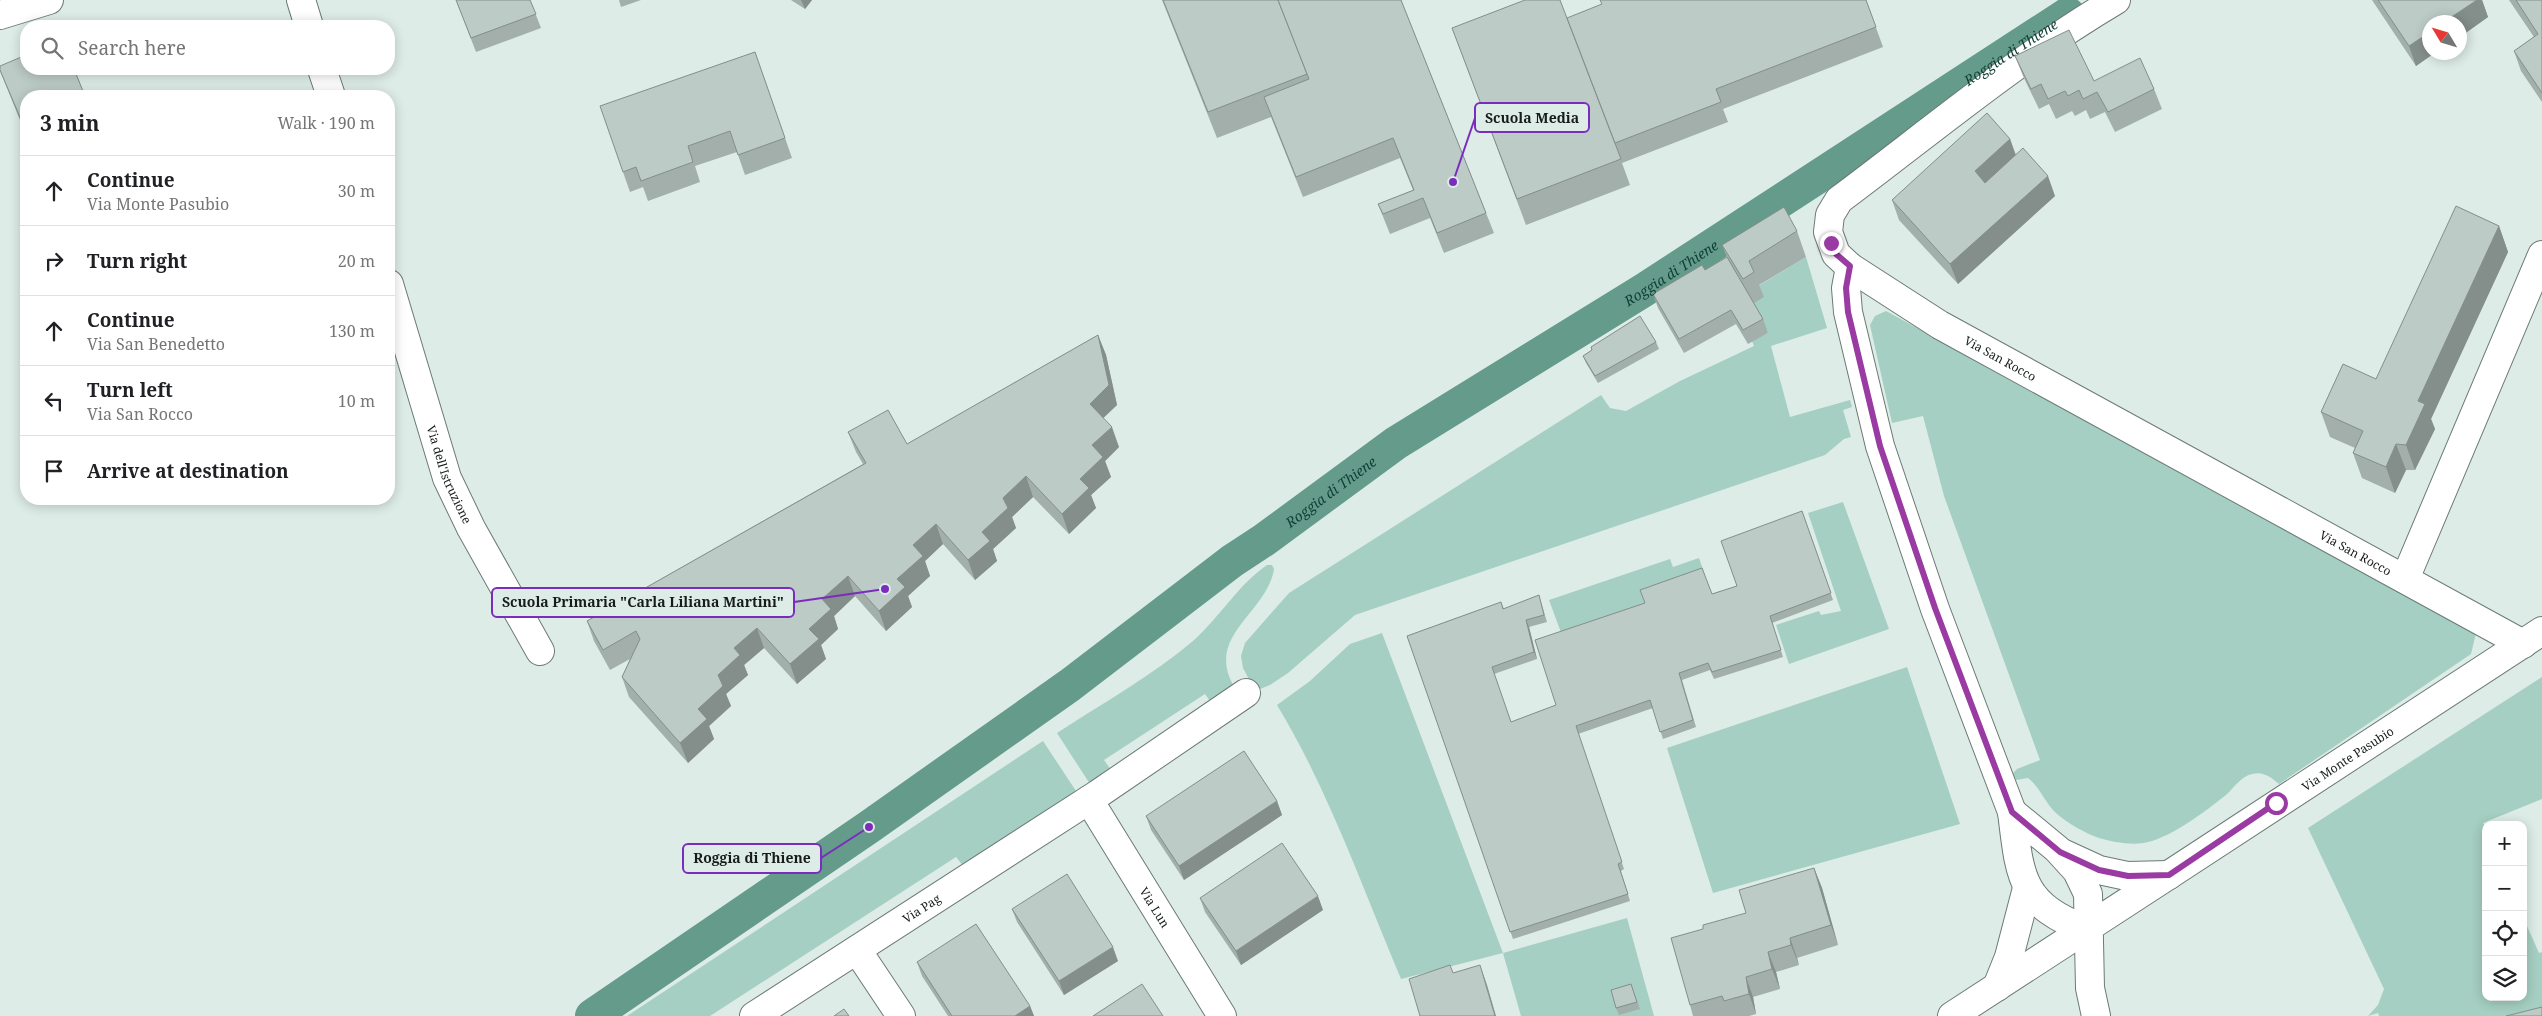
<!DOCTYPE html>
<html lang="en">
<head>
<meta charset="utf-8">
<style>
	:root { --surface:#fff; --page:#f6f6f6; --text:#202124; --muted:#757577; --line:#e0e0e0 }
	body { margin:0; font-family:"Noto Serif",serif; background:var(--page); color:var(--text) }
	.controls { position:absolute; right:15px; bottom:15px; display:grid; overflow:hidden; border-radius:10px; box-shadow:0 2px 12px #0003 }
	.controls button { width:45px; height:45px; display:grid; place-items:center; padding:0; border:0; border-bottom:1px solid var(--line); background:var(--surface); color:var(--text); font:25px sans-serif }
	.compass { position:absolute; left:2422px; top:15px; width:45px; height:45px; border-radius:50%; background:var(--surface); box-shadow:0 2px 12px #0003; rotate:308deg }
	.stop { position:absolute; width:15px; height:15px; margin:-11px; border:4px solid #9a3aa3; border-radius:50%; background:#fff }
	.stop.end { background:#9a3aa3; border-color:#fff; box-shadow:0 1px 5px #0008 }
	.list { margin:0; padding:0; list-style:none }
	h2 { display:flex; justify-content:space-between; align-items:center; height:65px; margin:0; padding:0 20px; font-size:21px }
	h2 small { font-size:16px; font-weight:400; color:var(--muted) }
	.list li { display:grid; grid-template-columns:32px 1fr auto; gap:15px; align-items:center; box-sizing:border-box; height:70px; padding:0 20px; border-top:1px solid var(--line) }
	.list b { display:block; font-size:19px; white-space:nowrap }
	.list p { margin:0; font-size:16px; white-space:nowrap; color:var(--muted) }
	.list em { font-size:16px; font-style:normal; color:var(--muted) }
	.icon { flex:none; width:28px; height:28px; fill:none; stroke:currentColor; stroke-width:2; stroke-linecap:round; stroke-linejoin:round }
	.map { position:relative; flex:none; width:2542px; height:1016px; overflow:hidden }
	.search { position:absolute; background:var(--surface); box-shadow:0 2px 12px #0003; left:20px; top:20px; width:375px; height:55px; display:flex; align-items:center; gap:12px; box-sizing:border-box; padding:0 18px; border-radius:20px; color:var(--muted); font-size:19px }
	.panel { position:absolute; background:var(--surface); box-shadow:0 2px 12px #0003; left:20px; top:90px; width:375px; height:415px; border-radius:20px }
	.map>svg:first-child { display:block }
	.green { fill:#a5cfc2 }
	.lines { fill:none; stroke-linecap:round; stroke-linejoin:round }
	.canal { stroke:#659b8b; stroke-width:34 }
	.minor-casing { stroke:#6c7a75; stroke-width:30 }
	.secondary-casing { stroke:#6c7a75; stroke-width:30 }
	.minor { stroke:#fff; stroke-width:28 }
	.secondary { stroke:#fff; stroke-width:28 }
	.wall { fill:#a2afaa }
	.shaded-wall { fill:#848e8b }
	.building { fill:#bccbc6; stroke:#848e8b }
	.route { stroke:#9a3aa3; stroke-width:6 }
	.labels { text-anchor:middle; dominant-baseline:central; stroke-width:4.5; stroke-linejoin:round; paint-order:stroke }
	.street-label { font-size:12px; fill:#171c1b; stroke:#ddece7 }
	.water-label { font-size:14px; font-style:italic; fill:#0e3f34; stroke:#ddece7 }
	.leader { fill:none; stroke:#7b2cbf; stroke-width:2 }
	.callout-dot { fill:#7b2cbf; stroke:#ddece7; stroke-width:2 }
	.callout { fill:#ddece7; stroke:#7b2cbf; stroke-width:2 }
	.callout-label { font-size:14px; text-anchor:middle; font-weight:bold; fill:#171c1b }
</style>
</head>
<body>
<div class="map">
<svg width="2542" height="1016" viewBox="0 0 2542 1016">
	<rect width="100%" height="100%" fill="#ddece7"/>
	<!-- green -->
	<g class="green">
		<path d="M 1806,257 L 1827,328 L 1771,346 L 1790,417 L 1850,400 L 1852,407 L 1843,410 L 1851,437 L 1844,439 L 1825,455 L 1355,615 L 1288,673 L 1270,685 L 1255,691 L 1243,668 L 1241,656 L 1245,643 L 1289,593 L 1601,395 L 1610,408 L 1626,411 L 1680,381 L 1754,346 L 1752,341 L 1768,333 L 1752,304 L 1758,286 Z"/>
		<path d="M 1886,311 L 2476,633 L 2471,654 L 2279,784 C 2271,777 2263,771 2252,774 C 2241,776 2234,788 2226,795 C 2206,811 2173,836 2148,842 C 2134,846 2112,842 2099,838 C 2085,833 2067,823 2056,813 C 2045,803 2040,787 2028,778 L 2016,780 L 2013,773 L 2017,769 L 2040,760 L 1944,496 L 1923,416 L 1892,423 L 1870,325 L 1875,316 Z"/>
		<path d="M 1843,502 L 1889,629 L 1789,664 L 1776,625 L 1819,611 L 1821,615 L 1841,611 L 1808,513 Z"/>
		<path d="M 1699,558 L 1705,575 L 1647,610 L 1563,638 L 1549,600 L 1670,559 L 1673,567 Z"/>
		<path d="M 1267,565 L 1272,565 L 1274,569 C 1267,614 1203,636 1235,688 L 1212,704 L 1205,694 L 1104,760 L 1111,770 L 1090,784 L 1057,733 C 1101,704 1152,676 1193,641 C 1220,617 1237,586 1267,565 Z"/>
		<path d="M 1382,633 L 1503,953 L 1627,918 L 1654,1016 L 1521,1016 L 1503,953 L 1401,979 C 1362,887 1329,791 1277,705 L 1310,681 L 1350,644 Z"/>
		<path d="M 1907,667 L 1960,824 L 1713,893 L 1667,748 Z"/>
		<path d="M 2542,677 L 2542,799 L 2483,823 L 2486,829 L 2486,997 L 2523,997 L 2523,917 L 2539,953 L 2542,952 L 2542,1013 L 2531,1016 L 2379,1016 L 2378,1013 L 2368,1016 L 2378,1005 L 2384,989 L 2308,828 Z"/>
		<path d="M 1043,741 L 1076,791 L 964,867 L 956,857 L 710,1016 L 627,1016 Z"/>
	</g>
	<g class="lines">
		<!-- canal -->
		<path class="canal" id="s1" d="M 592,1016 L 869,827 L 1070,685 L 1232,561 L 1264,540 L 1396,443 L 1644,290 L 2068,14"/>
		<defs>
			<g id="minor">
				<path d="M 301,0 L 309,26"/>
				<path id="s2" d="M 2116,0 C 2018,58 1930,132 1839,200 L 1830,215 L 1828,232 L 1836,254 L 1850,267 L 1940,325 L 2523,644"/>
				<path d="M 0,15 L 49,0"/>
				<path d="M 322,69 L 331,96"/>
				<path d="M 1850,267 L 1846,288 L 1848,312 L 1880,446 L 1935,609 L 2012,812"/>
				<path id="s3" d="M 389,284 L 447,478 L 471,528 L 540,651"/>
				<path d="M 2405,579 L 2542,255"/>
				<path id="s4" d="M 1089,800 L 1222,1016"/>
				<path d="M 2062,853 L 2099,870 L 2127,876 L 2169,875"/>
				<path d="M 2087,930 C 2020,904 2020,878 2012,812 L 2057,849 L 2077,871 L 2088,894 L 2090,988 L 2096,1016"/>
				<path d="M 857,950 L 901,1016"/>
				<path d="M 1997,987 L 2009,957 L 2027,888"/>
				<path id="s5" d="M 754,1016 L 1098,794 L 1246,693"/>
			</g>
			<g id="secondary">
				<path id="s6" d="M 1952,1016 C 2149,888 2345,760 2542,631"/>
			</g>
		</defs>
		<!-- minor casing -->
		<use href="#minor" class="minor-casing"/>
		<!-- secondary casing -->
		<use href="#secondary" class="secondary-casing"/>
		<!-- minor -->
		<use href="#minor" class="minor"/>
		<!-- secondary -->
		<use href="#secondary" class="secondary"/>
	</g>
	<!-- wall -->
	<g class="wall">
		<path d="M 456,0 L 530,0 L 541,28 L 476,52 Z"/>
		<path d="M 619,0 L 641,0 L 621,7 Z"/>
		<path d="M 791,0 L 812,0 L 805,9 Z"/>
		<path d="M 1162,0 L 1401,0 L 1486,213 L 1494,233 L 1444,253 L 1430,218 L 1390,234 L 1378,204 L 1413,190 L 1400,158 L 1303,197 L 1271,117 L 1217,138 Z"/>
		<path d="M 1866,0 L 1883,47 L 1723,109 L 1728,122 L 1622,163 L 1630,185 L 1526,225 L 1452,28 L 1567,18 Z"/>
		<path d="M 2372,0 L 2482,0 L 2488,17 L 2460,37 L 2460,22 L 2430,52 L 2436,52 L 2416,66 Z"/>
		<path d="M 2509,0 L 2542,0 L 2542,102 L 2521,71 L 2514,51 L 2534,37 Z"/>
		<path d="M 755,52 L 792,158 L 745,175 L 737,152 L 695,166 L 700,182 L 648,201 L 643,187 L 630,192 L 623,172 Z"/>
		<path d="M 2015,56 L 2094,81 L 2154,89 L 2162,109 L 2115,132 L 2105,112 L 2090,119 L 2086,110 L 2075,116 L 2072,111 L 2056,119 L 2049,104 L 2039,109 L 2023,76 Z"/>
		<path d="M 74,69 L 85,96 L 26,96 L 26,135 L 0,71 Z"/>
		<path d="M 2010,139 L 2016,155 L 2055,196 L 1958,284 L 1899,220 L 1892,200 Z"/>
		<path d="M 2499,226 L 2508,252 L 2431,419 L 2435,429 L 2415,470 L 2406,470 L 2395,493 L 2362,478 L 2353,453 L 2355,448 L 2330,437 L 2321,412 L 2376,379 Z"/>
		<path d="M 1797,231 L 1806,257 L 1759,285 L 1764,297 L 1754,303 L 1763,319 L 1768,333 L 1748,344 L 1736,324 L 1684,353 L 1658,308 L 1653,294 L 1705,270 L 1727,257 L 1722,245 Z"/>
		<path d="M 1098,335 L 1106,355 L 1117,405 L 1103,418 L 1119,447 L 1105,461 L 1111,477 L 1091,495 L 1096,508 L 1069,534 L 1033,497 L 1012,517 L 1016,528 L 993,549 L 997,561 L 975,580 L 943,544 L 925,561 L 930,576 L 908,596 L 912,607 L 886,631 L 855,596 L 834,616 L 838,629 L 821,645 L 826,659 L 797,684 L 764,648 L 744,665 L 748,675 L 726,694 L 731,706 L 709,726 L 714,739 L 688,763 L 629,697 L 622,677 L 630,659 L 610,670 L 594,641 L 587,621 L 863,464 L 856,452 L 848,432 L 907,444 Z"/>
		<path d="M 1656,342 L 1659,349 L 1598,383 L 1586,363 L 1583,356 L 1592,350 L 1591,347 Z"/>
		<path d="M 1802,511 L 1833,600 L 1772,623 L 1783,657 L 1714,679 L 1710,670 L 1682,680 L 1696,727 L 1663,739 L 1653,708 L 1578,734 L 1624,869 L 1621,871 L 1630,901 L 1513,939 L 1407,636 L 1501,602 L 1504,609 L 1539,595 L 1547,622 L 1529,627 L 1537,659 L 1494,674 L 1511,722 L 1556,705 L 1712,594 L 1737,586 Z"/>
		<path d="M 1277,801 L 1282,815 L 1184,880 L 1151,830 L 1146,816 Z"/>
		<path d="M 1814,868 L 1822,888 L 1838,945 L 1797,958 L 1799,965 L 1776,972 L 1780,989 L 1753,997 L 1756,1014 L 1749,1016 L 1693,1016 L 1690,1005 L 1703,929 L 1746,913 Z"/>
		<path d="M 1200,898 L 1323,910 L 1241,965 L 1205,912 Z"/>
		<path d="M 1012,909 L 1118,961 L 1064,995 L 1017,922 Z"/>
		<path d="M 917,962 L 1030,1006 L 1034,1016 L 948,1016 L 922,976 Z"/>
		<path d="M 1631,984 L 1640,1009 L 1619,1015 L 1616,1008 Z"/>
	</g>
	<!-- shaded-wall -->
	<g class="shaded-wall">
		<path d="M 801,0 L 812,0 L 805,9 Z"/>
		<path d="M 2477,0 L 2482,0 L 2488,17 L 2460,37 L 2460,22 L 2444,22 Z"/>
		<path d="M 2430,32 L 2430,52 L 2436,52 L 2416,66 L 2409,46 Z"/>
		<path d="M 2010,139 L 2017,159 L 1982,191 L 1975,171 Z"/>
		<path d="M 2048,176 L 2055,196 L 1958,284 L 1950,264 Z"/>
		<path d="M 2499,226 L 2508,252 L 2431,419 L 2435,429 L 2415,470 L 2406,445 L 2418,401 Z"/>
		<path d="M 1098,335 L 1106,355 L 1117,405 L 1097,424 L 1090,404 Z"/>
		<path d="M 1112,427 L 1119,447 L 1105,461 L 1111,477 L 1091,495 L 1096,508 L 1069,534 L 1062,514 L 1080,479 L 1092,445 Z"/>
		<path d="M 2396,444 L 2406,470 L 2395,493 L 2386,467 Z"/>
		<path d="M 1026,476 L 1033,497 L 1012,517 L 1016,528 L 993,549 L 997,561 L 975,580 L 968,560 L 982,532 L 1003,498 Z"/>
		<path d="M 936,524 L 943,544 L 925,561 L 930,576 L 908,596 L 912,607 L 886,631 L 879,611 L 897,579 L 913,545 Z"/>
		<path d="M 848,576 L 855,596 L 834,616 L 838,629 L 821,645 L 826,659 L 797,684 L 790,664 L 809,629 L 822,599 Z"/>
		<path d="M 1526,620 L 1529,627 L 1537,659 L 1534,652 Z"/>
		<path d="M 757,628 L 764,648 L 744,665 L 748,675 L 726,694 L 731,706 L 709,726 L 714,739 L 688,763 L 680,743 L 698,709 L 734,648 Z"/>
		<path d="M 1277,801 L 1282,815 L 1184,880 L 1179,866 Z"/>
		<path d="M 1814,868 L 1822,888 L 1838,945 L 1831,925 Z"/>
		<path d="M 1318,896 L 1323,910 L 1241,965 L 1236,951 Z"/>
		<path d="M 1790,938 L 1797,958 L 1799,965 L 1791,945 Z"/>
		<path d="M 1113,947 L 1118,961 L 1064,995 L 1059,981 Z"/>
		<path d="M 1768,952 L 1776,972 L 1780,989 L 1772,969 Z"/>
		<path d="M 1480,965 L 1487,985 L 1496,1016 L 1495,1016 Z"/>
		<path d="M 1746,977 L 1753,997 L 1756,1014 L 1749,994 Z"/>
		<path d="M 1030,1006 L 1034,1016 L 1015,1016 Z"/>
	</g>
	<!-- building -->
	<g class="building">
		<path d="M 456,0 L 530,0 L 536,14 L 471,38 Z"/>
		<path d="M 1163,0 L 1278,0 L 1307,74 L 1208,112 Z"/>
		<path d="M 1278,0 L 1401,0 L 1486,213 L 1437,233 L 1423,198 L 1383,214 L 1378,204 L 1414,190 L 1393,138 L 1296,177 L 1264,97 L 1309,79 Z"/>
		<path d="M 1525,0 L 1560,0 L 1621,159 L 1517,199 L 1452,28 Z"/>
		<path d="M 1600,0 L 1866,0 L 1876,27 L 1716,89 L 1721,102 L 1615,143 L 1567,18 L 1602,4 Z"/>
		<path d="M 2378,0 L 2477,0 L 2444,22 L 2430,22 L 2430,32 L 2409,46 Z"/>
		<path d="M 2516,0 L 2542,0 L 2542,93 L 2514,51 L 2538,34 Z"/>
		<path d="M 2069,30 L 2094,81 L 2140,58 L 2154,89 L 2108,112 L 2097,92 L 2083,99 L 2079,90 L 2068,96 L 2065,91 L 2048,99 L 2041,84 L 2031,89 L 2015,56 Z"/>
		<path d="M 755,52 L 785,138 L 738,155 L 730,131 L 688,146 L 693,162 L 641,181 L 636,167 L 623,172 L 600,106 Z"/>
		<path d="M 26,55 L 26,69 L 74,69 L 85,96 L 26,96 L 26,120 L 22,122 L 0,70 L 0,66 Z"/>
		<path d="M 1987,113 L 2010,139 L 1975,171 L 1985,183 L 2023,148 L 2048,176 L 1950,264 L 1892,200 Z"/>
		<path d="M 2456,206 L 2499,226 L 2418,401 L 2425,404 L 2406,445 L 2396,444 L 2386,467 L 2353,453 L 2363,431 L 2321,412 L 2343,364 L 2376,379 Z"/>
		<path d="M 1784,207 L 1797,231 L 1749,261 L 1754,272 L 1743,279 L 1722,245 Z"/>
		<path d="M 1727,257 L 1763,319 L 1743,330 L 1731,310 L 1679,339 L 1653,294 L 1702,265 L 1705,270 Z"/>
		<path d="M 1640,316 L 1656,342 L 1595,376 L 1583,356 L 1592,350 L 1591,347 Z"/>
		<path d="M 1098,335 L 1109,385 L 1090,404 L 1112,427 L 1092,445 L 1103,457 L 1080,479 L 1089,488 L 1062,514 L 1026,476 L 1003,498 L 1008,508 L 982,532 L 990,541 L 968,560 L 936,524 L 913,545 L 923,556 L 897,579 L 905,587 L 879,611 L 848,576 L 822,599 L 831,609 L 809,629 L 819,639 L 790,664 L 757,628 L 734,648 L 740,655 L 718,675 L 723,686 L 698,709 L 707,719 L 680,743 L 622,677 L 640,639 L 636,631 L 603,650 L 587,621 L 866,463 L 848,432 L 888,410 L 907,444 Z"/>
		<path d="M 1802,511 L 1831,593 L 1770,616 L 1781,650 L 1712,672 L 1708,663 L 1679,673 L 1693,720 L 1660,732 L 1650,700 L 1576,726 L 1622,862 L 1618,864 L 1628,894 L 1510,932 L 1407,636 L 1501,602 L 1503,609 L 1539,595 L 1544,615 L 1526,620 L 1534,652 L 1492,667 L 1511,722 L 1556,705 L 1535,640 L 1645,603 L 1640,590 L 1702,568 L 1712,594 L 1737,586 L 1721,541 Z"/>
		<path d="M 1244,751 L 1277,801 L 1179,866 L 1146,816 Z"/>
		<path d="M 1282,843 L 1318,896 L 1236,951 L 1200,898 Z"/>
		<path d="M 1814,868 L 1831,925 L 1790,938 L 1791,945 L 1768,952 L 1772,969 L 1746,977 L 1749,994 L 1724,1001 L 1722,996 L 1690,1005 L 1671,938 L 1703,929 L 1703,925 L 1746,913 L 1739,890 Z"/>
		<path d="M 1067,874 L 1113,947 L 1059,981 L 1012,909 Z"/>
		<path d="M 976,924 L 1030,1006 L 1015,1016 L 952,1016 L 917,962 Z"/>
		<path d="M 1450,965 L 1453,973 L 1480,965 L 1495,1016 L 1420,1016 L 1409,979 Z"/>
		<path d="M 1142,984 L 1163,1016 L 1093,1016 Z"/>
		<path d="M 1631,984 L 1637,1002 L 1616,1008 L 1611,990 Z"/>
		<path d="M 2542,1007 L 2542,1016 L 2506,1016 Z"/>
		<path d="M 844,1009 L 849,1016 L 834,1016 Z"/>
	</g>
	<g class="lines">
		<!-- route -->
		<path class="route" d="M 1831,243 L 1836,254 L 1850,266 L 1846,288 L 1848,312 L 1880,446 L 1935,608 L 2012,812 L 2060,852 L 2099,870 L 2128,876 L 2169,875 L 2276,803"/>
	</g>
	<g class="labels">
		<!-- street labels -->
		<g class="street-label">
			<text stroke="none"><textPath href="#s2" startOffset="595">Via San Rocco</textPath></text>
			<text stroke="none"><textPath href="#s3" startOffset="200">Via dell'Istruzione</textPath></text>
			<text stroke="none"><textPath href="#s2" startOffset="1000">Via San Rocco</textPath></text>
			<text stroke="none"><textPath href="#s6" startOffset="472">Via Monte Pasubio</textPath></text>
			<text stroke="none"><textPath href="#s5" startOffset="199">Via Pag</textPath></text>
			<text stroke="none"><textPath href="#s4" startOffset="126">Via Lun</textPath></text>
		</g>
		<!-- water labels -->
		<g class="water-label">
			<text stroke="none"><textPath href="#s1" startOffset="1716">Roggia di Thiene</textPath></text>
			<text stroke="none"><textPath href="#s1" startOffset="1311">Roggia di Thiene</textPath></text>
			<text stroke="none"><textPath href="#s1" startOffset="906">Roggia di Thiene</textPath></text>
		</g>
	</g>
	<!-- callouts -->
	<path class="leader" d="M1453 182L1475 118M885 589L794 602M869 827L821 858"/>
	<g class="callout-dot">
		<circle cx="1453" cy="182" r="5"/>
		<circle cx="885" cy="589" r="5"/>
		<circle cx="869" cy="827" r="5"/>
	</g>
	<g class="callout">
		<rect x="1475" y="103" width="114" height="29" rx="5"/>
		<rect x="492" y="588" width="302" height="29" rx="5"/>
		<rect x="683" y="844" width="138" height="29" rx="5"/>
	</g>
	<g class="callout-label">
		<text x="1532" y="123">Scuola Media</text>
		<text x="643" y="607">Scuola Primaria "Carla Liliana Martini"</text>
		<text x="752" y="863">Roggia di Thiene</text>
	</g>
</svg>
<div class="controls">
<button>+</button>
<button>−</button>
<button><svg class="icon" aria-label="locate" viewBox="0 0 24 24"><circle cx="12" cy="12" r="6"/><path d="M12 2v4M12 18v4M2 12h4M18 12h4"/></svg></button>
<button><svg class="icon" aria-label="layers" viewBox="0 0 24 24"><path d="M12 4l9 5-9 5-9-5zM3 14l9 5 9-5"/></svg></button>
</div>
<svg class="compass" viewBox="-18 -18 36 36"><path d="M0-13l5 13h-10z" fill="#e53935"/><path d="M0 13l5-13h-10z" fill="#757577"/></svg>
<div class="stop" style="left:2276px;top:803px"></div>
<div class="stop end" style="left:1831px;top:243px"></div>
<div class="search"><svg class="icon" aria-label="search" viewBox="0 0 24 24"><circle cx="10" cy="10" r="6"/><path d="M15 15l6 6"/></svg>Search here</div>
<section class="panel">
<h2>3 min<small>Walk · 190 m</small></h2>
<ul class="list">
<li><svg class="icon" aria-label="ahead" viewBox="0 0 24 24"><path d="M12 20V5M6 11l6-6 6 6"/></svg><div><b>Continue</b><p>Via Monte Pasubio</p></div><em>30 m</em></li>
<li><svg class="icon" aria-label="right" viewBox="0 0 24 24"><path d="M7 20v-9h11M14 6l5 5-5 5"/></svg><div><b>Turn right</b></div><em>20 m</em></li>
<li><svg class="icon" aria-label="ahead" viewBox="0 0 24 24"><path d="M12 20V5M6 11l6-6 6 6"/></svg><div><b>Continue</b><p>Via San Benedetto</p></div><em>130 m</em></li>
<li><svg class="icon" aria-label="left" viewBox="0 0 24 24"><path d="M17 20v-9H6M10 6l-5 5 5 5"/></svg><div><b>Turn left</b><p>Via San Rocco</p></div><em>10 m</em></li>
<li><svg class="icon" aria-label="arrive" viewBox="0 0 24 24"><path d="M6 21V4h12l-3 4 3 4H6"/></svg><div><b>Arrive at destination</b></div></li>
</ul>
</section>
</div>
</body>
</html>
